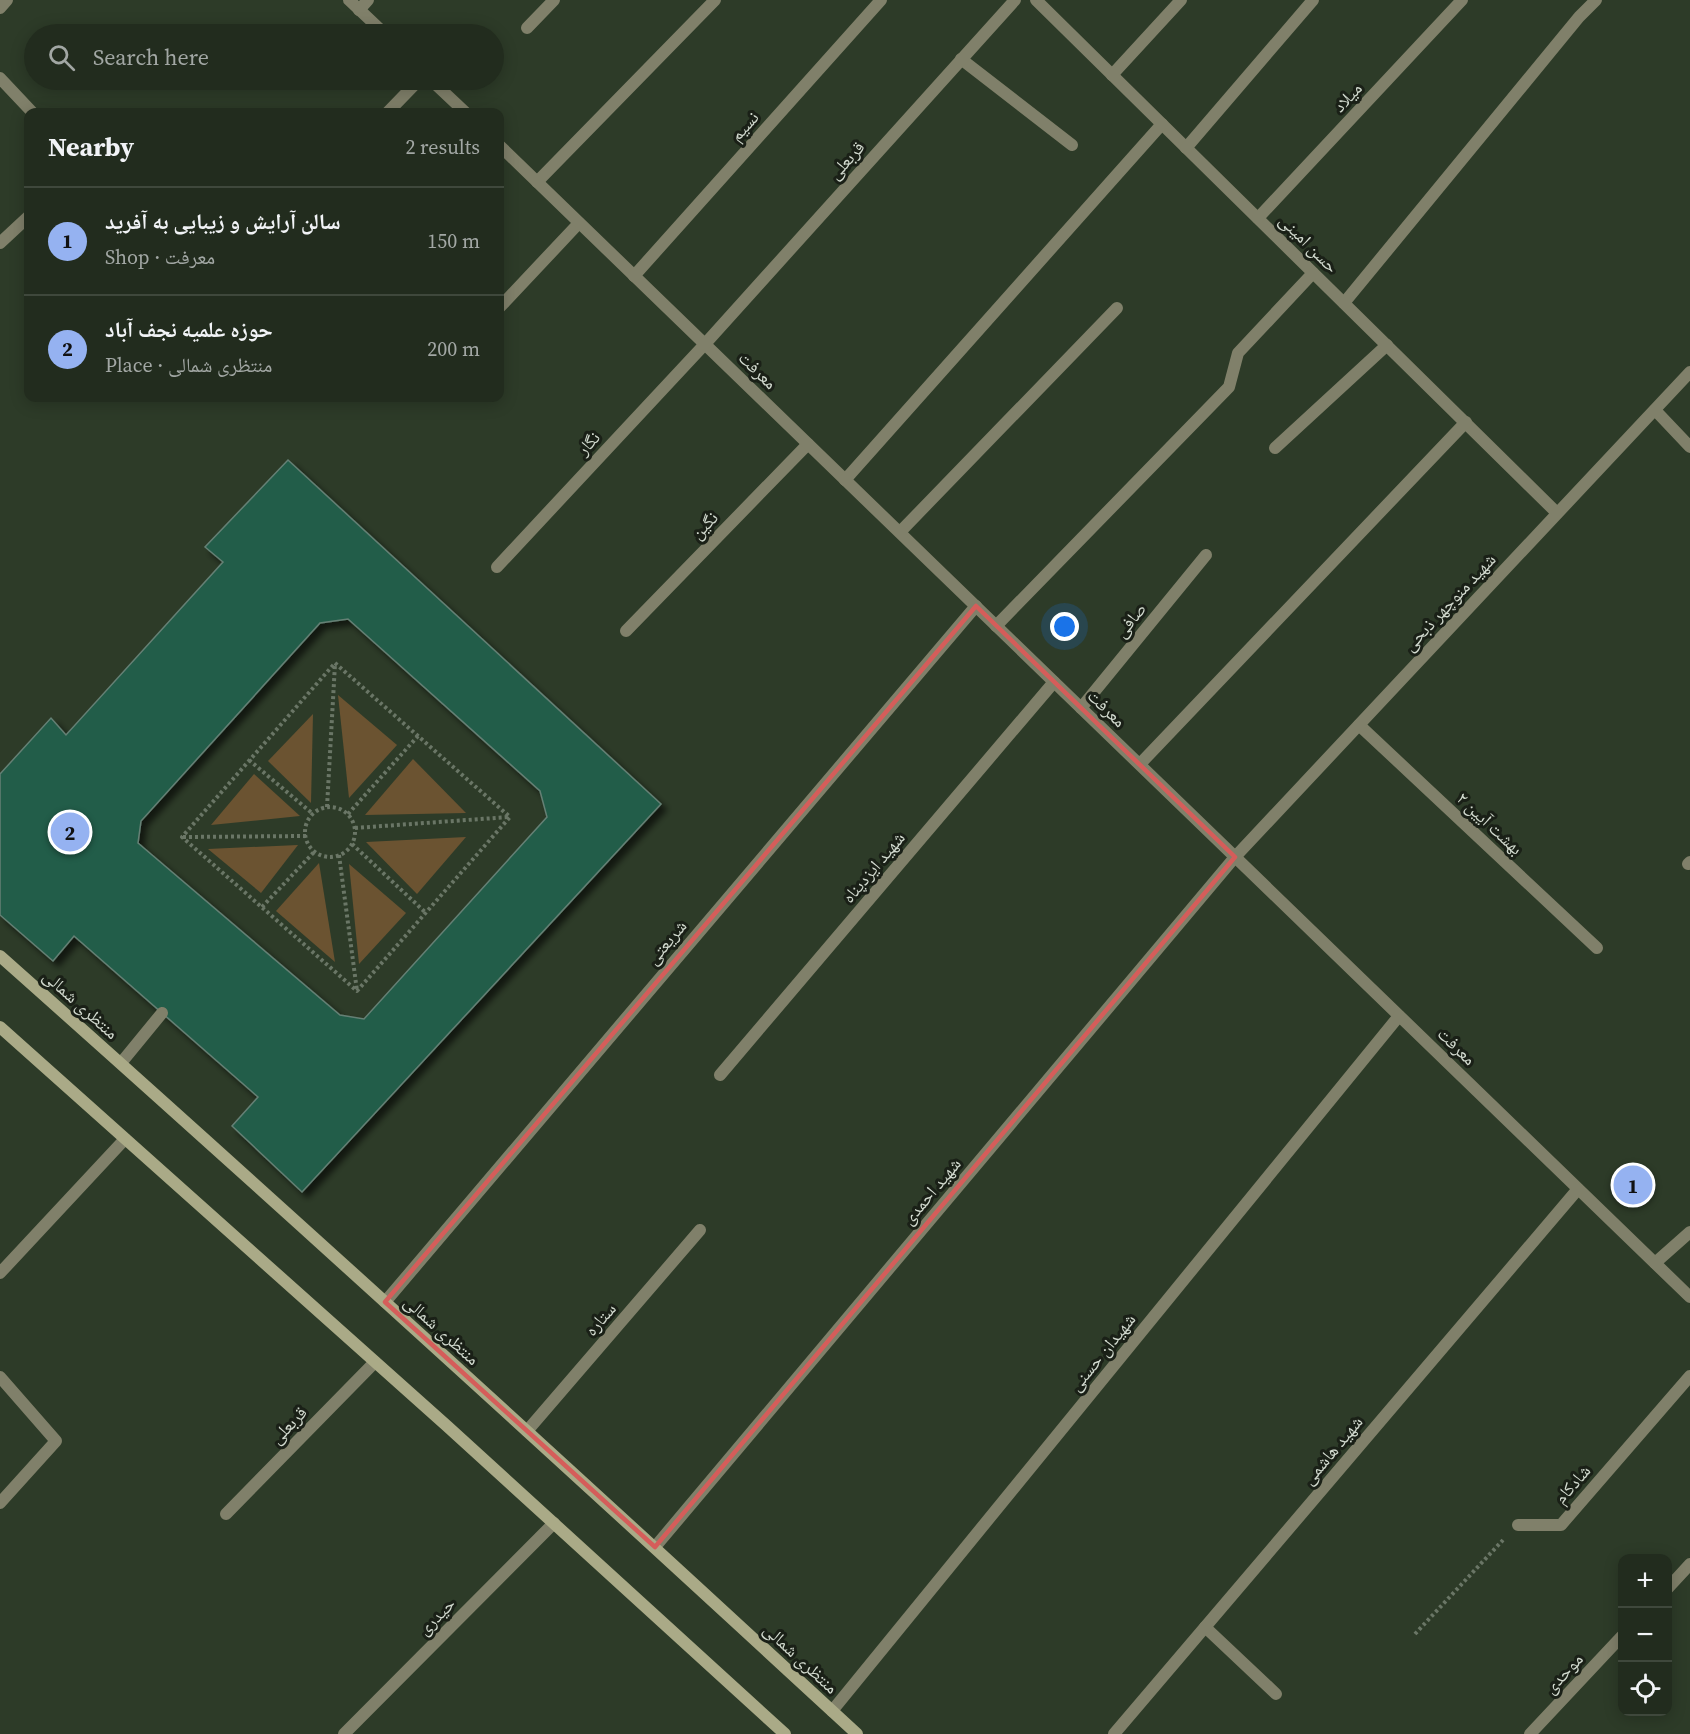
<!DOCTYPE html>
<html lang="en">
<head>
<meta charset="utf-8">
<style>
	:root { --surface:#222c1e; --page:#2a3427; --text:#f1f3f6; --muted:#a2a7a4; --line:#3f483c; --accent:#95b2f1 }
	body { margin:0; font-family:"Source Serif 4","Noto Naskh Arabic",serif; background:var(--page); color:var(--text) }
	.controls { position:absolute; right:18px; bottom:18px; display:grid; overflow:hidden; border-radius:12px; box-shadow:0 3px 15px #0003 }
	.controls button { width:54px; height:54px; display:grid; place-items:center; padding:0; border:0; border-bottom:2px solid var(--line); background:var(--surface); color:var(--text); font:30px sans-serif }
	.you { position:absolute; left:1065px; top:627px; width:21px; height:21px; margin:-15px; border:4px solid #fff; border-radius:50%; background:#1a73e8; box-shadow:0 0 0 9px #1a73e833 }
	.badge { display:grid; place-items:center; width:39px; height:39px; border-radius:50%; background:var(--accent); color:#111; font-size:20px; font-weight:700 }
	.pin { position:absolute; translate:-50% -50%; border:3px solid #fff; box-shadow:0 2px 6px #0006 }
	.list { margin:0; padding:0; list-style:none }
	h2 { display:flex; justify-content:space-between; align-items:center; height:78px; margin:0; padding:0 24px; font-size:26px }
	h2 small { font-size:20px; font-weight:400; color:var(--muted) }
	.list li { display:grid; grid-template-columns:39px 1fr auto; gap:18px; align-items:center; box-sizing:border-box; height:108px; padding:0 24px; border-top:2px solid var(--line) }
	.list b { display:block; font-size:22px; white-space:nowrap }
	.list p { margin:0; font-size:20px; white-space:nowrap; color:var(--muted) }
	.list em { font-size:20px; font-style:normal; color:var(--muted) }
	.icon { flex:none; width:33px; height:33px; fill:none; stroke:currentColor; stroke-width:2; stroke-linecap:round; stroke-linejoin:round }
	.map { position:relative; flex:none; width:1690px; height:1734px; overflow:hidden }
	.search { position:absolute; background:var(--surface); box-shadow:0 3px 15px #0003; left:24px; top:24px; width:480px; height:66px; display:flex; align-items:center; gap:15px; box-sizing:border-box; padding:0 21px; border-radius:33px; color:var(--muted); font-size:22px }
	.panel { position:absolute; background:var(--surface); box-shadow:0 3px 15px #0003; left:24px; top:108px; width:480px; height:294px; border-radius:12px }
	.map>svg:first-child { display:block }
	.green { fill:#6b5331 }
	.building { fill:#215d49; stroke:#658075; stroke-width:1.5; fill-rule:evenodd; filter:url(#shadow) }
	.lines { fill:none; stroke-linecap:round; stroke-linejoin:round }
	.path { stroke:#6a7666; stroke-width:4; stroke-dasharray:3 3; stroke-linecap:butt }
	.lane { stroke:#80806a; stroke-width:12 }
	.street { stroke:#80806a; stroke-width:12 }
	.secondary { stroke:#aaaa87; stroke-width:12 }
	.marked { fill:none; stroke:#d55d5a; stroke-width:4.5; stroke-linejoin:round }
	.labels { text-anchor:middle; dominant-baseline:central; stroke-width:6; stroke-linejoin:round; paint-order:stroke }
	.street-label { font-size:18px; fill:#d2dacf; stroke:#1a2017 }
</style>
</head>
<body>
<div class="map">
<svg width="1690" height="1734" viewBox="0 0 1690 1734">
	<defs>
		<filter id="shadow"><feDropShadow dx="5.5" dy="5.5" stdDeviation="3" flood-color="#0009"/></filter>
	</defs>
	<rect width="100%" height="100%" fill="#2d3b28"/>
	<!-- green -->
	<g class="green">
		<path d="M 338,695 L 397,745 L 349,798 Z"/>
		<path d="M 313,714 L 311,803 L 268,761 Z"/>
		<path d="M 413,759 L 466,813 L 365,815 Z"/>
		<path d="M 254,774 L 300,816 L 211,825 Z"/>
		<path d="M 466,837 L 417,894 L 366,842 Z"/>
		<path d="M 298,845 L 261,893 L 208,849 Z"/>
		<path d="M 319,863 L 335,962 L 276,911 Z"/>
		<path d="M 349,864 L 406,913 L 359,964 Z"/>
	</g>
	<!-- building -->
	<path class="building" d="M 288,460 L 661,804 L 302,1192 L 232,1126 L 258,1097 L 74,936 L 53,961 L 0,915 L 0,774 L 51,718 L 66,735 L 223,562 L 205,547 ZM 348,619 L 540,791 L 547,817 L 364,1019 L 340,1015 L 138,843 L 141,821 L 320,623 Z"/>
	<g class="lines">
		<!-- path -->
		<g class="path">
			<path d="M 335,663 L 510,817 L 357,991 L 182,837 Z"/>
			<path d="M 249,760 L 313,814"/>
			<path d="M 327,807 L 335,664"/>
			<circle cx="330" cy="832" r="25"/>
			<path d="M 348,814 L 418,736"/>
			<path d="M 355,828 L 509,817"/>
			<path d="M 183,837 L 306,836"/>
			<path d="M 352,844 L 426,913"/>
			<path d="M 339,855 L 357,991"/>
			<path d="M 262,907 L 315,851"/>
			<path d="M 1415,1634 L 1503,1540"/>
		</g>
		<!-- lane -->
		<g class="lane">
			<path d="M 527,28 L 554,0"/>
			<path d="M 961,59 L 1072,145"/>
			<path d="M 537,182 L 715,0"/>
			<path d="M 500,307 L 579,223"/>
			<path d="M 1275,448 L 1387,345"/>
			<path d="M 900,532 L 1117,308"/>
			<path d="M 497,567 L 705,344"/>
			<path d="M 626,631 L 808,444"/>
			<path d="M 1081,708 L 1206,555"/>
			<path d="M 1359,725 L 1597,948"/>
			<path d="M 121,1063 L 162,1013"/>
			<path d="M 720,1075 L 1054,682"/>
			<path d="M 0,1377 L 56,1441 L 0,1503"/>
			<path d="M 527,1431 L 700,1230"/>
			<path d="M 226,1514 L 375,1362"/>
			<path d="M 1518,1525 L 1561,1525 L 1690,1376"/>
			<path d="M 1205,1627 L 1276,1694"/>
			<path d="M 344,1734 L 554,1523"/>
		</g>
		<!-- street -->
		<g class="street">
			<path d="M 349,0 L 385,34"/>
			<path d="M 1036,0 L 1557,513"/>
			<path d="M 0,8 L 7,0"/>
			<path d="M 359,10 L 368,0"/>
			<path d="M 1112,75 L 1181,0"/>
			<path d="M 0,78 L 32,112"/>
			<path d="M 431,80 L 465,112"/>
			<path d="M 388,112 L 419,80"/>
			<path d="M 500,146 L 1690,1297"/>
			<path d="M 1186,148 L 1313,0"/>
			<path d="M 1258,218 L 1462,0"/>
			<path d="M 0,243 L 28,217"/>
			<path d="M 634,276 L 881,0"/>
			<path d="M 1344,303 L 1579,17 L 1596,0"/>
			<path d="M 705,344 L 1015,0"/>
			<path d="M 1655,410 L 1690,447"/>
			<path d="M 845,480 L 1162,124"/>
			<path d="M 996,626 L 1229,387 L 1238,353 L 1313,273"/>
			<path d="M 1140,764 L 1466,422"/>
			<path d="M 1688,864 L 1690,862"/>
			<path d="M 1655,1263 L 1690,1232"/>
			<path d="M 0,1273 L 125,1139"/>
			<path d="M 385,1302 L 976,606"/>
			<path d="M 655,1547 L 1235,857 L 1690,372"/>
			<path d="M 1668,1588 L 1690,1564"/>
			<path d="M 832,1711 L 1399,1016"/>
			<path d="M 1114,1734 L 1578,1189"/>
			<path d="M 1530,1734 L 1622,1636"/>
		</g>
		<!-- secondary -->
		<g class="secondary">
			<path d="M 0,956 C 288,1212 573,1472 857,1734"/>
			<path d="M 0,1027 L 447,1426 L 785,1734"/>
		</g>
	</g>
	<!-- marked area -->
	<path class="marked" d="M 976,606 L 1235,857 L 655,1547 L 385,1302 Z"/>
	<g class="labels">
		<!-- street labels -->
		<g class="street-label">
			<text transform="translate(1347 97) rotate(-47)">میلاد</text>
			<text transform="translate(744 126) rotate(-48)">نسیم</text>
			<text transform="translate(846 160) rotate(-48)">قربعلی</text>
			<text transform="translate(1309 243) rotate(45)">حسن امینی</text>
			<text transform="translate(758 370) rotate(44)">معرفت</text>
			<text transform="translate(588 443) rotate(-47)">نگار</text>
			<text transform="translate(704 525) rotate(-46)">نگین</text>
			<text transform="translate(1449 602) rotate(-47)">شهید منوچهر ذبحی</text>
			<text transform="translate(1130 620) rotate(-51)">صافی</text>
			<text transform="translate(1107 708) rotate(44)">معرفت</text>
			<text transform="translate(1490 823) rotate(43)">بهشت آیین ۲</text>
			<text transform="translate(873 867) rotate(-50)">شهید ایزدپناه</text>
			<text transform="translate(666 942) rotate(-50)">شریعتی</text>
			<text transform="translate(81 1004) rotate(42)">منتظری شمالی</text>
			<text transform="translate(1457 1046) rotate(44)">معرفت</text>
			<text transform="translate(931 1191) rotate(-50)">شهید احمدی</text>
			<text transform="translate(600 1319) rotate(-49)">ستاره</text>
			<text transform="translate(442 1330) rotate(42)">منتظری شمالی</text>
			<text transform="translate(1102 1352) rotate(-51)">شهیدان حسنی</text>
			<text transform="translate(288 1425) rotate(-46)">قربعلی</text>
			<text transform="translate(1332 1450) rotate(-50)">شهید هاشمی</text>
			<text transform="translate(1572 1484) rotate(-49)">شادکام</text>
			<text transform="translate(436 1616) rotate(-45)">حیدری</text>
			<text transform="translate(801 1658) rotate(43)">منتظری شمالی</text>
			<text transform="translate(1563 1673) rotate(-47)">موحدی</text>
		</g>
	</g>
</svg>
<div class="controls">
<button>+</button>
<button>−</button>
<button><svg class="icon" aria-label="locate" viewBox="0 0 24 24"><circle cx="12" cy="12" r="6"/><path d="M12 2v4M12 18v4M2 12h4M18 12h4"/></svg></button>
</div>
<div class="you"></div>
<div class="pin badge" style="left:1633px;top:1185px">1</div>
<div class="pin badge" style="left:70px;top:832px">2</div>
<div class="search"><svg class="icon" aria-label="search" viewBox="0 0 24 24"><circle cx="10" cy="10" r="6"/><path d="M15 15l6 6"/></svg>Search here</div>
<section class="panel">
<h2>Nearby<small>2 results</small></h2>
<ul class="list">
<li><span class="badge">1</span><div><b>سالن آرایش و زیبایی به آفرید</b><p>Shop · معرفت</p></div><em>150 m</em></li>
<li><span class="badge">2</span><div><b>حوزه علمیه نجف آباد</b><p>Place · منتظری شمالی</p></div><em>200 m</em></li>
</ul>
</section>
</div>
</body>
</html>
